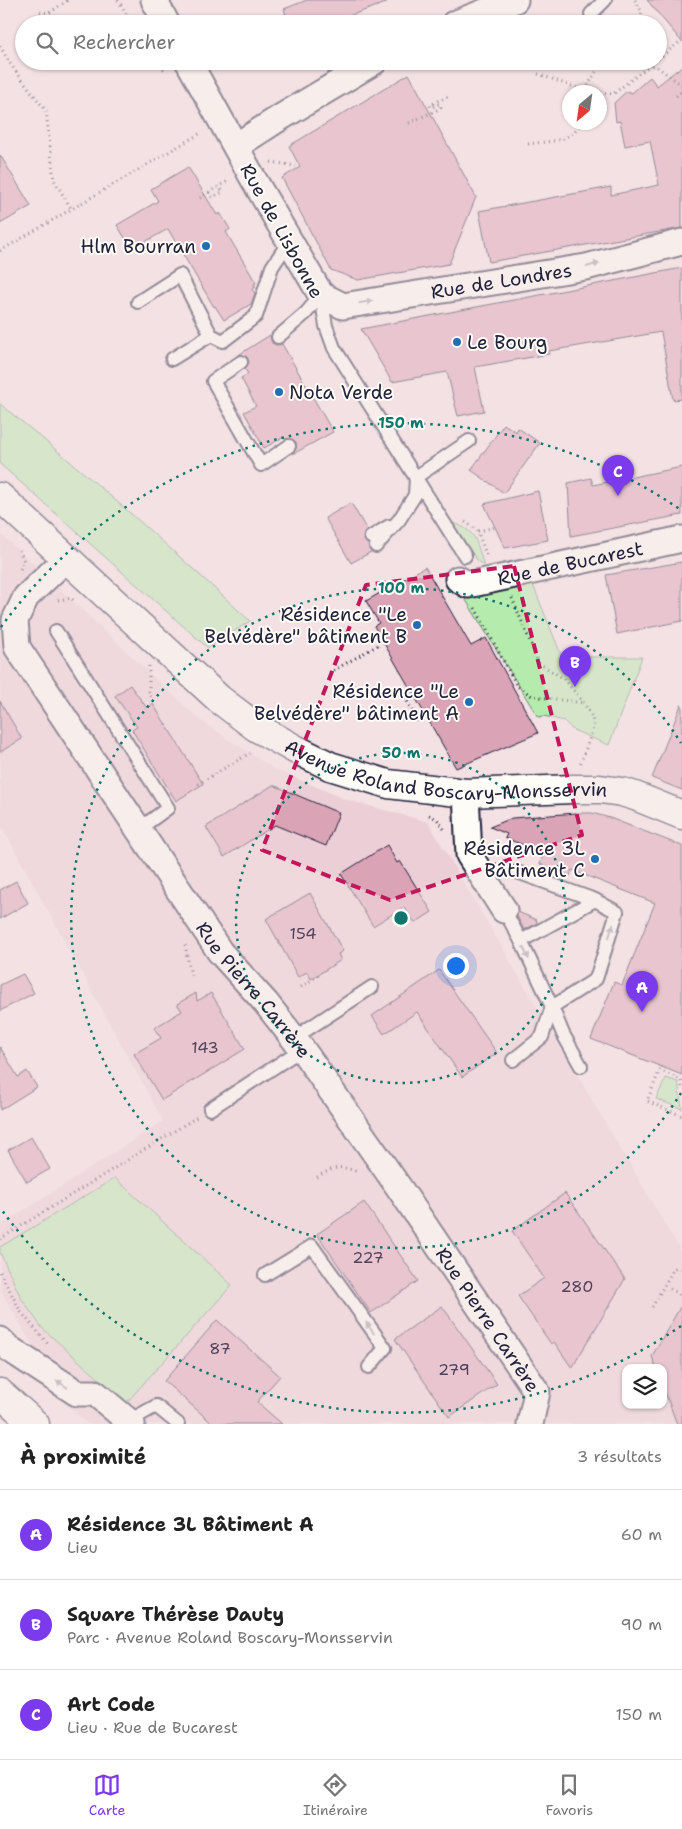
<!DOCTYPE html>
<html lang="fr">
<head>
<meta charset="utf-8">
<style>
	:root { --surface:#fff; --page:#f2f2f2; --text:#222; --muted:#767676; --line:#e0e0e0; --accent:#7c3aed }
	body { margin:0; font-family:"Shantell Sans",sans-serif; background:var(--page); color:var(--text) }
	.controls { position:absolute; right:15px; bottom:15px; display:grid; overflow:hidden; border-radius:10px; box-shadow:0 1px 4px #0004 }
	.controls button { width:45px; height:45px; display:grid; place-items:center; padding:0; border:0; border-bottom:1px solid var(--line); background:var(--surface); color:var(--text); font:25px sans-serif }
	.compass { position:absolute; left:562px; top:85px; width:45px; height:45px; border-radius:50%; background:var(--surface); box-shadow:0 1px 4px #0004; rotate:209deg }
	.you { position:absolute; left:455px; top:965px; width:18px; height:18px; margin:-12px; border:4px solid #fff; border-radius:50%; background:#1a73e8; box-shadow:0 0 0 8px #1a73e833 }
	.badge { display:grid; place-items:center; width:32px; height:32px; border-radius:50%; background:var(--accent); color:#fff; font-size:16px; font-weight:700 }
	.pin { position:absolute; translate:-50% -41px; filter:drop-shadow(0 1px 2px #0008) }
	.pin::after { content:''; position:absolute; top:26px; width:18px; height:15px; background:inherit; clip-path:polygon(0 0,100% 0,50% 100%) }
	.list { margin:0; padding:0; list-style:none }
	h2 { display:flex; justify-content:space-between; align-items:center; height:65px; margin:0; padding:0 20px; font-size:21px }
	h2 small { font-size:16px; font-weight:400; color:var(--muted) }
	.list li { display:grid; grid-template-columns:32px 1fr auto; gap:15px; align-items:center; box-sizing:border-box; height:90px; padding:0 20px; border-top:1px solid var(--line) }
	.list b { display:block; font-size:19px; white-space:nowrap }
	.list p { margin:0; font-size:16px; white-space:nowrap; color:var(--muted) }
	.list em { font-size:16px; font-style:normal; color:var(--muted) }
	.icon { flex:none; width:28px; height:28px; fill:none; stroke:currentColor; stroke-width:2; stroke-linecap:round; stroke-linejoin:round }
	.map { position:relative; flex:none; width:682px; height:1424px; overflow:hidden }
	.search { position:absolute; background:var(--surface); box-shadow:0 1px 4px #0004; left:15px; right:15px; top:15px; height:55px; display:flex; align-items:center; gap:12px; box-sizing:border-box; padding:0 18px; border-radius:28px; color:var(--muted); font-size:19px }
	.sheet { height:335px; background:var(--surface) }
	nav { display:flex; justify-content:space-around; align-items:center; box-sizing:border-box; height:70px; border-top:1px solid var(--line); background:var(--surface); font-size:14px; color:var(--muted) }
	nav a { display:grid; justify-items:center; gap:2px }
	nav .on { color:var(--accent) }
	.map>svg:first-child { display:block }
	.built { fill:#ecced6; fill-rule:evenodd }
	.green { fill:#b5ebad; stroke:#6c8674 }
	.building { fill:#dba3b6; stroke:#22223b }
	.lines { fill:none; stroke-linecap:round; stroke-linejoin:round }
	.service-casing { stroke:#22223b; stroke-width:16 }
	.minor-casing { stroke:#22223b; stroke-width:29 }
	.secondary-casing { stroke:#22223b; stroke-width:31 }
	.primary-casing { stroke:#22223b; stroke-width:31 }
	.path { stroke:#22223b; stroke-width:3; stroke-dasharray:1 4; stroke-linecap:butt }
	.service { stroke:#fdfcf7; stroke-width:12 }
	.minor { stroke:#fdfcf7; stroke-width:25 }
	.secondary { stroke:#fdfcf7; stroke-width:28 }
	.primary { stroke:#fdfcf7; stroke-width:28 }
	.oneway { fill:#9a9aa2 }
	.marked { fill:none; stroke:#c2185b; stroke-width:4; stroke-dasharray:10 6; stroke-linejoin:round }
	.ring { fill:none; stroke:#0f766e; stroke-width:2.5; stroke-dasharray:2.5 5 }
	.poi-dot { fill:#1f6fb2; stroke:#fdfcf7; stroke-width:2 }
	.labels { text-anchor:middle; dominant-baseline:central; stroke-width:4; stroke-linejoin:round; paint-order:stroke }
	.number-label { font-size:16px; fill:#50425a }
	.street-label { font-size:19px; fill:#22223b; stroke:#fdfcf7 }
	.poi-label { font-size:19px; fill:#22223b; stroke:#fdfcf7; text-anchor:end }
	.centre { fill:#0f766e; stroke:#fdfcf7; stroke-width:2.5 }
	.ring-label { font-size:15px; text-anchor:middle; font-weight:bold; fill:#0f766e; stroke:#fdfcf7; stroke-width:4; stroke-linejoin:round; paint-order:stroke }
</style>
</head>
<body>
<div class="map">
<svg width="682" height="1424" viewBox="0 0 682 1424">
	<rect width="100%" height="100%" fill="#f3e1e4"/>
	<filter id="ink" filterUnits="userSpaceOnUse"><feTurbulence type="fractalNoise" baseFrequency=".02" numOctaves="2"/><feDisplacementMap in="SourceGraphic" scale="10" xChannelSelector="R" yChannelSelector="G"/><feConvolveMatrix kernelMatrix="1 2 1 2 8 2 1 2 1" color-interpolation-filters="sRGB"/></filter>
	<g filter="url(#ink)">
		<!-- built -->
		<path class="built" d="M 0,533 L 201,721 L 272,768 L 347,800 L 428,822 L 682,1253 L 682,1424 L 88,1424 L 67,1405 L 0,1289 L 0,1226 L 163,1121 L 0,823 ZM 626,1368 L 663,1368 L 663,1405 L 626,1405 Z"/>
		<!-- green -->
		<g class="green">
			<path d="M 0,404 C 86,473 169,546 250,621 L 208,648 L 0,464 Z"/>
			<path d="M 453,523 C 478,531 476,543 484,566 L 476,559 Z"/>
			<path d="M 533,585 L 562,657 L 642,657 L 609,745 L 573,730 L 564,721 L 544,716 L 538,717 L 464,597 Z"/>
			<path d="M 666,1078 L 678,1082 L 682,1109 L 656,1099 Z"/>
			<path d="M 115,1178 L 232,1285 L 126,1403 L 42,1328 L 21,1298 L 0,1252 L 0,1247 Z"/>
		</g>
		<!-- building -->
		<g class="building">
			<path d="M 307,0 L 386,0 L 386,3 L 326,24 L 289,24 L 284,9 Z"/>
			<path d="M 647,0 L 682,0 L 682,42 Z"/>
			<path d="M 682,66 L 682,228 L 489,262 L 479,211 L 611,187 L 611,195 L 659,185 L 650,141 L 625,146 L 620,121 L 616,122 L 614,103 L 627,91 L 632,93 L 650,77 L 657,86 Z"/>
			<path d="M 409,74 L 476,197 L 449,264 L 358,280 L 331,270 L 282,178 L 300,167 L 289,146 Z"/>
			<path d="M 0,155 L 31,206 L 0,224 Z"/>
			<path d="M 188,167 L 217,215 L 220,213 L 230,229 L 226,232 L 256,283 L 254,284 L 256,287 L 252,289 L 255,293 L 251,304 L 224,320 L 215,306 L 214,307 L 168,229 L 136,247 L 134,244 L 130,246 L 117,225 L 158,201 L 151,189 Z"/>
			<path d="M 682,268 L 682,399 L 673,400 L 661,332 L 549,351 L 549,354 L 475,367 L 484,411 L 458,416 L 447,372 L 392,382 L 361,329 Z"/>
			<path d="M 270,335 L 272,343 L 276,345 L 282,344 L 333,432 L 293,454 L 296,449 L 296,442 L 292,439 L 285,439 L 284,437 L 264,448 L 244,412 L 256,406 L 241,378 L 248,374 L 245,369 L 249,362 L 247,357 L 240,354 Z"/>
			<path d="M 504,424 L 516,432 L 518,428 L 540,443 L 504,493 L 471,470 Z"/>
			<path d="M 682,467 L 682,515 L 571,536 L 568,483 L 591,478 L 593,485 Z"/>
			<path d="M 538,491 L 548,540 L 505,548 L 484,504 Z"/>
			<path d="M 351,503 L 367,530 L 364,533 L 363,538 L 368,544 L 371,552 L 351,563 L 325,518 Z"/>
			<path d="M 682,562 L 682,621 L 617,634 L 606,575 Z"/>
			<path d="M 425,567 L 471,646 L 486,638 L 538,733 L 456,768 L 374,626 L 379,623 L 366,601 Z"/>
			<path d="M 130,685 L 147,708 L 153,704 L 203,784 L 176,801 L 132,730 L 137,727 L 115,696 Z"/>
			<path d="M 0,701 L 22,739 L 0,752 Z"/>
			<path d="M 681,705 L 682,705 L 682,790 L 652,778 Z"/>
			<path d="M 273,785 L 339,813 L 326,846 L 275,825 L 224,857 L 206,827 Z"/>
			<path d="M 576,813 L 592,813 L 610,818 L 682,846 L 682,1075 L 591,1039 L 614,982 L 622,985 L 655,903 L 572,870 L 570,876 L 540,864 L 544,853 L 505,838 L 507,834 L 490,827 L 512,818 Z"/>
			<path d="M 387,845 L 397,863 L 400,861 L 432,912 L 415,923 L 404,907 L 373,926 L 341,874 Z"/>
			<path d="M 16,881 L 28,903 L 0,919 L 0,890 Z"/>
			<path d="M 310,893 L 343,951 L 338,954 L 341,960 L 311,979 L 307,972 L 298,977 L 266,919 Z"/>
			<path d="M 518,912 L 537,920 L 536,924 L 524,930 L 517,916 Z"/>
			<path d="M 439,970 L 497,1053 L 462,1077 L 417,1012 L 384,1034 L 372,1016 Z"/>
			<path d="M 23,974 L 34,993 L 0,1011 L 0,985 Z"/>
			<path d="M 196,993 L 197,1001 L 211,993 L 245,1049 L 162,1100 L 134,1054 L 161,1038 L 154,1028 L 182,1011 L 177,1004 Z"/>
			<path d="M 0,1047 L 18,1077 L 27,1071 L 37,1087 L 0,1110 Z"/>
			<path d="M 31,1137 L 50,1169 L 27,1182 L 8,1150 Z"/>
			<path d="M 565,1193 L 625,1279 L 572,1368 L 554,1342 L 551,1344 L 518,1296 L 544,1278 L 512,1231 Z"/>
			<path d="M 364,1202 L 418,1281 L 371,1313 L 317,1234 Z"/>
			<path d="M 682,1304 L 682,1424 L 677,1424 L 663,1387 L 663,1368 L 656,1368 L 652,1356 Z"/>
			<path d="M 442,1306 L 497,1384 L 449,1417 L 395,1339 Z"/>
			<path d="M 217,1320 L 280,1376 L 257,1402 L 282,1424 L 213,1424 L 164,1381 Z"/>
		</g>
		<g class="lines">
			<defs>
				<g id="service">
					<path d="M 591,14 L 605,0"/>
					<path d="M 321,295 L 326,326 L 334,348 L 465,556"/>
					<path d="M 138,302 L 180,275 L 211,335 L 223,341 L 256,316 L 272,267 L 290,240"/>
					<path d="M 278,337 L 306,313 L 321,295"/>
					<path d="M 172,359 L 211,335"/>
					<path d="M 241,362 L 213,381 L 261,465 L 289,446"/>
					<path d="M 371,537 L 389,526"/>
					<path d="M 376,546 L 399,520 L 415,495 L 416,477 L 469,441"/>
					<path d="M 56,631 L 168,808 L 139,829"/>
					<path d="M 517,872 L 595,900"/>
					<path d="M 504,910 L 521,941 L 552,1007 L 596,979 L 617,912 L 595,900 L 521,941"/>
					<path d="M 552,1007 L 563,1034 L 581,1066"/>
					<path d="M 294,1038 L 372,987"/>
					<path d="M 513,1060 L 542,1037 L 552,1007"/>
					<path d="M 210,1109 L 302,1049"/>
					<path d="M 265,1275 L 312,1246 L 385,1348 L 369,1367"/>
					<path d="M 129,1421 L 156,1406 L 178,1424"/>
				</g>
				<g id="minor">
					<path d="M 154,0 L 167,24"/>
					<path d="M 454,24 L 515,0"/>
					<path id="s1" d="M 188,61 L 254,180 L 321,295 L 343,306 L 586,267 L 682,242"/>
					<path d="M 236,146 L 278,119 L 375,61"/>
					<path id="s2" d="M 67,558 L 26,597 L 15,620 L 17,647 L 220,952 L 266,1003 L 302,1049 L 400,1189 L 537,1392 L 530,1424"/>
					<path id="s3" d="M 458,579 L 468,585 L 682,539"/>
					<path d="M 466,793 L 469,855 L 504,910"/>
					<path d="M 0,1340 L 8,1348 L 77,1393 L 95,1393 L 132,1424"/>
				</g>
				<g id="secondary">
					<path id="s4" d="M 0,497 L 219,699 L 256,727 L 295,749 L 330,766 L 388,784 L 466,793 L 573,789 L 600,789 L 622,792 L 635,796 L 682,815"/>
				</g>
				<path id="primary" d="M 0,1393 L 35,1424"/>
			</defs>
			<!-- service casing -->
			<use href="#service" class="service-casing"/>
			<!-- minor casing -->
			<use href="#minor" class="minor-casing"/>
			<!-- secondary casing -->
			<use href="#secondary" class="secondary-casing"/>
			<!-- primary casing -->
			<use href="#primary" class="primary-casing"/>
			<!-- path -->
			<g class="path">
				<path d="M 118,0 L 133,24"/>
				<path d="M 635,0 L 642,12 L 637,24"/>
				<path d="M 40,12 L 49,13 L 68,0"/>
				<path d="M 0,46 L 9,62 L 46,111 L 54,180 L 72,210"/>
				<path d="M 658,59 L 681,41"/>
				<path d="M 157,61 L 166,72"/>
				<path d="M 638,61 L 657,67 L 682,85"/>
				<path d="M 129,63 L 132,61"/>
				<path d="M 538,74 L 585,91"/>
				<path d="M 599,92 L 585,91 L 602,61"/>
				<path d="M 600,93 L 613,94 L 655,61"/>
				<path d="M 676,96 L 682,91"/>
				<path d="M 409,123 L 439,109 L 441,107 L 439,104 L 431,108 L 430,105 L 451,95"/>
				<path d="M 528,144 C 548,141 571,143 581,122"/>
				<path d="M 271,162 L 296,166"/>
				<path d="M 209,192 L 212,197 L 223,192 L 219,186"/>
				<path d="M 200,198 L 229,180"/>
				<path d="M 0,251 L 201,133"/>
				<path d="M 383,391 L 390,400"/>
				<path d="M 465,522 L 477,530 L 487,557"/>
				<path d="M 478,531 L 496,527"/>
				<path d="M 19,550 L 24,561 L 20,569"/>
				<path d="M 512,598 L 539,663 L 564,679 L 584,703 L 592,717 L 594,726 L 580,765"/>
				<path d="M 58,600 L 71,598 L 73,600"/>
				<path d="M 475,608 L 517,686 L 532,696 L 584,703"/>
				<path d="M 149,666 L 149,691 L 152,701"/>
				<path d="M 329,673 L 378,645"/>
				<path d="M 405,697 L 417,720 L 430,714"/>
				<path d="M 198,784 L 250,753"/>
				<path d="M 429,815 L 437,819 L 444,829"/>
				<path d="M 185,945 L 191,976"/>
				<path d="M 301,987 L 319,975"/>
				<path d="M 682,1087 L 681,1080 L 660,1070 L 647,1101 L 682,1116"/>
				<path d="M 317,1177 C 334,1167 340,1165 358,1172"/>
				<path d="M 0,1239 L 197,1117"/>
				<path d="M 0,1272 L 21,1312 L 48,1344"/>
				<path d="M 670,1289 L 676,1292 L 682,1299"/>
				<path d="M 652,1307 L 673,1270 L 676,1267 L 682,1271"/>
				<path d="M 681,1318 L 682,1317"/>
			</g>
			<!-- service -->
			<use href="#service" class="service"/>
			<!-- minor -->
			<use href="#minor" class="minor"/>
			<!-- secondary -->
			<use href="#secondary" class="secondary"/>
			<!-- primary -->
			<use href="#primary" class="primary"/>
		</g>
		<!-- one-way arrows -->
		<defs><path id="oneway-solid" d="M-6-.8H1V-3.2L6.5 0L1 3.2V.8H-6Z" transform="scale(1.25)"/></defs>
		<g class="oneway">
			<use href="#oneway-solid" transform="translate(593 265) rotate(-15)"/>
			<use href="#oneway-solid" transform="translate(366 302) rotate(-9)"/>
			<use href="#oneway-solid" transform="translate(611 931) rotate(-72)"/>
			<use href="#oneway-solid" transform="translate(526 953) rotate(65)"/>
			<use href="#oneway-solid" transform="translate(370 1328) rotate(-125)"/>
			<use href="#oneway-solid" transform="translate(62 1384) rotate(-146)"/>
		</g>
	</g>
	<!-- marked area -->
	<path d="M0 0H682V1424H0ZM 514,566 L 582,835 L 390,900 L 262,850 L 366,585 Z" fill="#f3e1e4" fill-opacity=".55" fill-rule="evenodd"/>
	<path class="marked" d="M 514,566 L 582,835 L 390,900 L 262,850 L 366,585 Z"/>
	<!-- distance rings -->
	<g class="ring">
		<circle cx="401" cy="918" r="165"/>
		<path d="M681 1093A330 330 0 1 1 681 743"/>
		<path d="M681 1326A495 495 0 0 1 1 1209M1 627A495 495 0 0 1 681 510"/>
	</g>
	<!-- markers -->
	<g class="poi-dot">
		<circle cx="206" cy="246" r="5"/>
		<circle cx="457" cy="342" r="5"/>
		<circle cx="279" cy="392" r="5"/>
		<circle cx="417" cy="625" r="5"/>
		<circle cx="469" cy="702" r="5"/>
		<circle cx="595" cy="859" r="5"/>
	</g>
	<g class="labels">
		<!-- number labels -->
		<g class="number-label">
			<text x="303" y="933">154</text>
			<text x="205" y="1047">143</text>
			<text x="368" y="1257">227</text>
			<text x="577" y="1286">280</text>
			<text x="220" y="1348">87</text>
			<text x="454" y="1369">279</text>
		</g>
		<!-- street labels -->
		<g class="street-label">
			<text transform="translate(282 231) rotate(61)">Rue de Lisbonne</text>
			<text stroke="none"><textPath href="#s1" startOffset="454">Rue de Londres</textPath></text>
			<text stroke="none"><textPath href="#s3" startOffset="116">Rue de Bucarest</textPath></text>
			<text stroke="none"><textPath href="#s4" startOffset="544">Avenue Roland Boscary-Monsservin</textPath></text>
			<text stroke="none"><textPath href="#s2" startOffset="526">Rue Pierre Carrère</textPath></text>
			<text stroke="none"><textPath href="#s2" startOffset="931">Rue Pierre Carrère</textPath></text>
		</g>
		<!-- poi labels -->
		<g class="poi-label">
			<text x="196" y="246">Hlm Bourran</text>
			<text x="467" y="342" text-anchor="start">Le Bourg</text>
			<text x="289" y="392" text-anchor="start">Nota Verde</text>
			<text x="407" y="614">Résidence "Le<tspan x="407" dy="22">Belvédère" bâtiment B</tspan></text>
			<text x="459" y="691">Résidence "Le<tspan x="459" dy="22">Belvédère" bâtiment A</tspan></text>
			<text x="585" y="848">Résidence 3L<tspan x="585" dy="22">Bâtiment C</tspan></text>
		</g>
	</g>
	<circle cx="401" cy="918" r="8" class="centre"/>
	<g class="ring-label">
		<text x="401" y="428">150 m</text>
		<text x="401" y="593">100 m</text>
		<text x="401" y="758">50 m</text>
	</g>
</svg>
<div class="controls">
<button><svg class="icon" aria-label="layers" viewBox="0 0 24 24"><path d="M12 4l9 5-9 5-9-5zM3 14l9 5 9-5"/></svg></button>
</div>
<svg class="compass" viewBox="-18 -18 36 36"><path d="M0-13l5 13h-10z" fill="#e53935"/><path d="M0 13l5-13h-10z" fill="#767676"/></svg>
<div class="you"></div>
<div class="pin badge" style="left:642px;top:1012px">A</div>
<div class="pin badge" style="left:575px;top:687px">B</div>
<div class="pin badge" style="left:618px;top:496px">C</div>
<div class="search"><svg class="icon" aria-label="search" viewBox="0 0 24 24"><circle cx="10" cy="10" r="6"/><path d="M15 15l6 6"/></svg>Rechercher</div>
</div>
<section class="sheet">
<h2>À proximité<small>3 résultats</small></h2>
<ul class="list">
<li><span class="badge">A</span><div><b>Résidence 3L Bâtiment A</b><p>Lieu</p></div><em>60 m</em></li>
<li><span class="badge">B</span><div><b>Square Thérèse Dauty</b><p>Parc · Avenue Roland Boscary-Monsservin</p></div><em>90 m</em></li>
<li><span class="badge">C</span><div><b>Art Code</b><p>Lieu · Rue de Bucarest</p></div><em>150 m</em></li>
</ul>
</section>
<nav>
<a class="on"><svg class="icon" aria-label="map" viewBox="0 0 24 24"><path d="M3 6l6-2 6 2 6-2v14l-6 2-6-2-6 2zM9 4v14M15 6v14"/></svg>Carte</a>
<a><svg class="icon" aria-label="directions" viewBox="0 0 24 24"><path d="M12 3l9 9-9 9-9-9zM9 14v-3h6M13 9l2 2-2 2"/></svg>Itinéraire</a>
<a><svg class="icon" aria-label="saved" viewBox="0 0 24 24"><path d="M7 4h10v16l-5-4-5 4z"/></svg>Favoris</a>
</nav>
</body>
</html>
